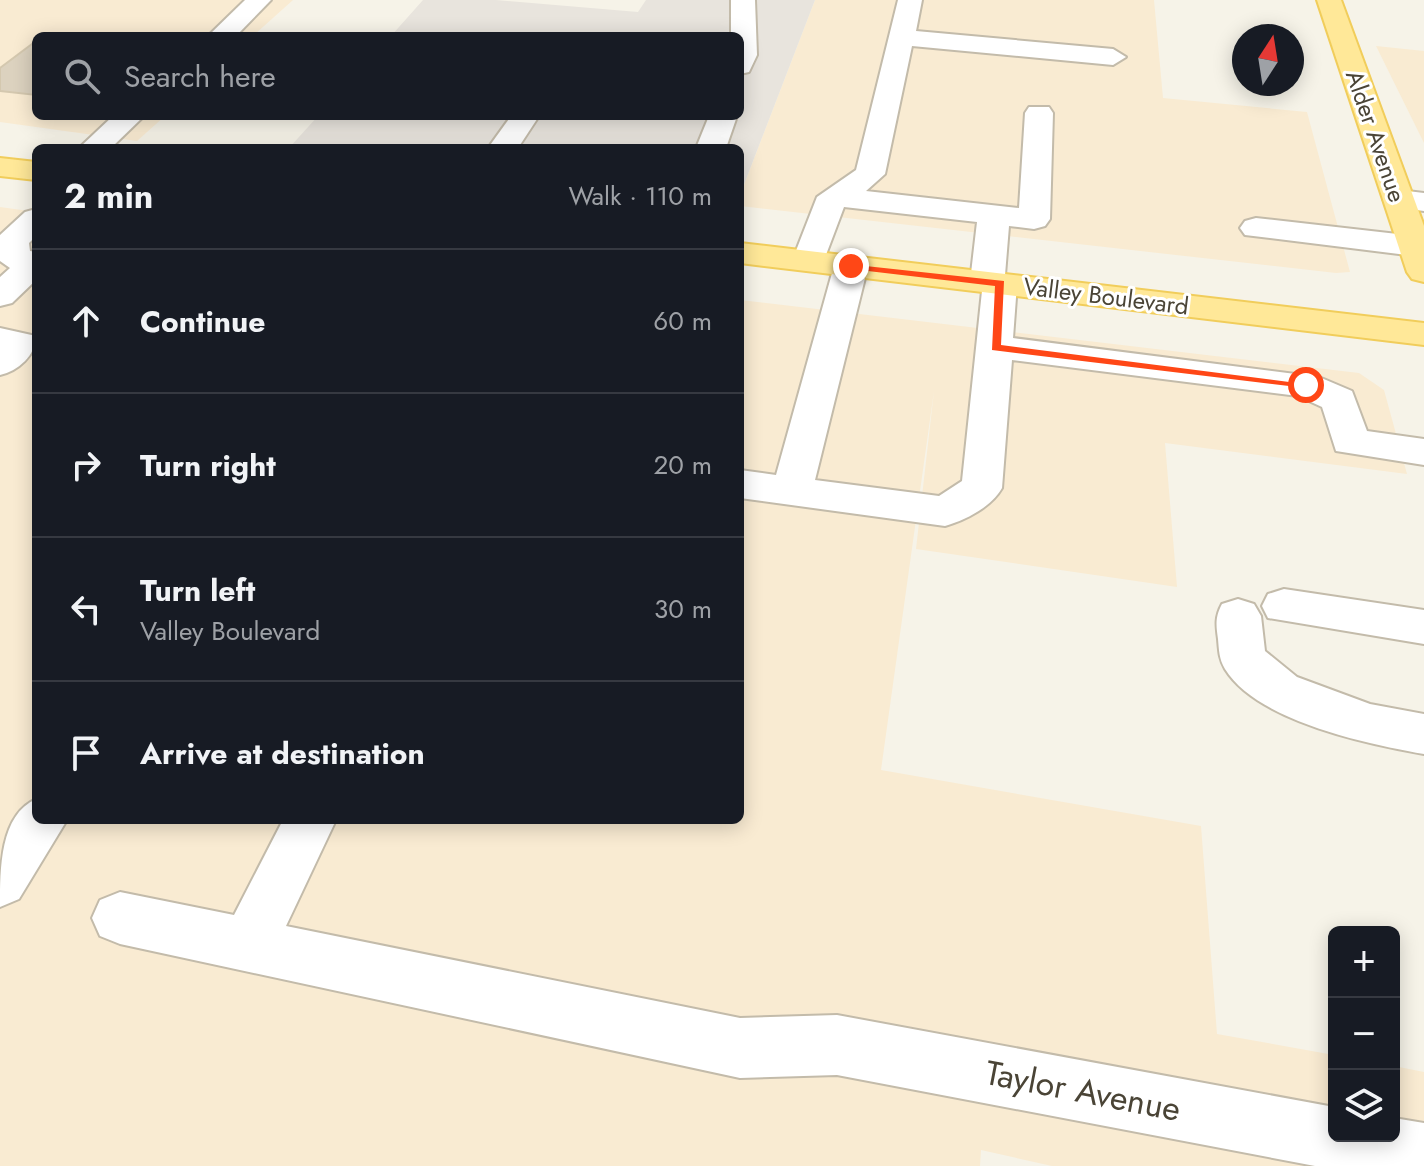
<!DOCTYPE html>
<html lang="en">
<head>
<meta charset="utf-8">
<style>
	:root { --surface:#171b24; --page:#242831; --text:#f1f3f6; --muted:#9ea1a6; --line:#363941 }
	body { margin:0; font-family:Jost,sans-serif; background:var(--page); color:var(--text) }
	.controls { position:absolute; right:24px; bottom:24px; display:grid; overflow:hidden; border-radius:12px; box-shadow:0 4px 20px #0003 }
	.controls button { width:72px; height:72px; display:grid; place-items:center; padding:0; border:0; border-bottom:2px solid var(--line); background:var(--surface); color:var(--text); font:40px sans-serif }
	.compass { position:absolute; left:1232px; top:24px; width:72px; height:72px; border-radius:50%; background:var(--surface); box-shadow:0 4px 20px #0003; rotate:12deg }
	.stop { position:absolute; width:24px; height:24px; margin:-18px; border:6px solid #ff4716; border-radius:50%; background:#fff }
	.stop.end { background:#ff4716; border-color:#fff; box-shadow:0 2px 8px #0008 }
	.list { margin:0; padding:0; list-style:none }
	h2 { display:flex; justify-content:space-between; align-items:center; height:104px; margin:0; padding:0 32px; font-size:34px }
	h2 small { font-size:26px; font-weight:400; color:var(--muted) }
	.list li { display:grid; grid-template-columns:52px 1fr auto; gap:24px; align-items:center; box-sizing:border-box; height:144px; padding:0 32px; border-top:2px solid var(--line) }
	.list b { display:block; font-size:30px; white-space:nowrap }
	.list p { margin:0; font-size:26px; white-space:nowrap; color:var(--muted) }
	.list em { font-size:26px; font-style:normal; color:var(--muted) }
	.icon { flex:none; width:44px; height:44px; fill:none; stroke:currentColor; stroke-width:2; stroke-linecap:round; stroke-linejoin:round }
	.map { position:relative; flex:none; width:1424px; height:1166px; overflow:hidden }
	.search { position:absolute; background:var(--surface); box-shadow:0 4px 20px #0003; left:32px; top:32px; width:712px; height:88px; display:flex; align-items:center; gap:20px; box-sizing:border-box; padding:0 28px; border-radius:12px; color:var(--muted); font-size:30px }
	.panel { position:absolute; background:var(--surface); box-shadow:0 4px 20px #0003; left:32px; top:144px; width:712px; height:680px; border-radius:12px }
	.map>svg:first-child { display:block }
	.commercial { fill:#f9ebd2 }
	.industrial { fill:#e8e4dd }
	.building { fill:#dcd2bf; stroke:#d4c8af; stroke-width:2 }
	.lines { fill:none; stroke-linecap:round; stroke-linejoin:round }
	.minor-casing { stroke:#c3bbaa; stroke-width:4 }
	.major-casing { stroke:#f1cd5b; stroke-width:4 }
	.minor { fill:#fff; fill-rule:evenodd }
	.major { fill:#ffe898; fill-rule:evenodd }
	.route { fill:#ff4716 }
	.labels { text-anchor:middle; dominant-baseline:central; stroke-width:6; stroke-linejoin:round; paint-order:stroke }
	.far-street-label { font-size:24px; fill:#4a4436; stroke:#fff }
	.near-street-label { font-size:34px; fill:#4a4436; stroke:#fff }
</style>
</head>
<body>
<div class="map">
<svg width="1424" height="1166" viewBox="0 0 1424 1166">
	<rect width="100%" height="100%" fill="#f6f3e8"/>
	<!-- commercial -->
	<g class="commercial">
		<path d="M 0,0 L 293,0 L 253,36 L 36,36 L 36,116 L 165,116 L 137,141 L 0,122 Z"/>
		<path d="M 815,0 L 1154,0 L 1163,98 L 1307,112 L 1350,272 L 1336,273 L 740,206 L 740,195 Z"/>
		<path d="M 1376,46 L 1424,51 L 1424,143 Z"/>
		<path d="M 0,207 L 36,212 L 36,820 L 740,820 L 740,300 L 1359,373 L 1384,390 L 1407,474 L 1165,443 L 1177,587 L 916,549 L 934,391 L 881,770 L 1201,826 L 1217,1034 L 1334,1055 L 1334,1136 L 1394,1136 L 1394,1066 L 1424,1072 L 1424,1166 L 1052,1166 L 981,1150 L 980,1166 L 0,1166 Z"/>
	</g>
	<!-- industrial -->
	<path class="industrial" d="M 423,0 L 496,0 L 638,12 L 646,0 L 815,0 L 740,195 L 740,148 L 289,148 L 318,116 L 740,116 L 740,36 L 391,36 Z"/>
	<!-- building -->
	<path class="building" d="M 36,41 L 36,95 L 0,91 L 0,68 Z"/>
	<g class="lines">
		<defs>
			<g id="minor">
				<path d="M 245,0 L 271,0 L 236,36 L 208,36 Z"/>
				<path d="M 731,0 L 755,0 L 757,55 L 749,72 L 740,74 L 740,36 L 731,36 Z"/>
				<path d="M 898,0 L 922,0 L 916,31 L 1113,49 L 1126,57 L 1113,65 L 912,46 L 885,174 L 866,191 L 1019,208 L 1025,113 L 1029,107 L 1049,107 L 1053,113 L 1050,219 L 1045,226 L 1034,229 L 1009,226 L 1005,275 L 1012,277 L 1017,284 L 1013,338 L 1319,377 L 1352,391 L 1367,431 L 1424,439 L 1424,465 L 1336,451 L 1322,407 L 1298,396 L 1012,360 L 1002,488 C 991,507 966,520 945,526 L 740,498 L 740,470 L 776,475 L 834,266 L 839,259 L 851,256 L 863,259 L 868,266 L 815,480 L 939,496 L 962,481 L 982,291 L 975,289 L 970,282 L 977,222 L 844,207 L 821,268 L 809,271 L 797,268 L 792,261 L 817,197 L 856,170 Z"/>
				<path d="M 113,116 L 144,116 L 111,148 L 79,148 Z"/>
				<path d="M 511,116 L 539,116 L 518,148 L 488,148 Z"/>
				<path d="M 709,116 L 737,116 L 726,148 L 696,148 Z"/>
				<path d="M 1399,190 L 1424,193 L 1424,211 L 1388,206 L 1383,199 L 1388,192 Z"/>
				<path d="M 36,209 L 36,236 L 29,243 L 30,251 L 36,252 L 36,280 L 12,303 L 0,306 L 0,277 L 10,268 L 0,261 L 0,235 L 25,212 Z"/>
				<path d="M 1256,218 L 1415,236 L 1424,238 L 1424,254 L 1415,256 L 1245,235 L 1240,228 L 1245,221 Z"/>
				<path d="M 0,328 L 36,336 C 36,355 18,371 0,375 Z"/>
				<path d="M 1284,589 L 1424,610 L 1424,644 L 1268,618 L 1262,606 L 1268,594 Z"/>
				<path d="M 1238,599 L 1254,604 L 1261,616 L 1265,651 L 1297,677 L 1370,704 L 1424,714 L 1424,754 C 1367,744 1257,721 1225,669 C 1219,659 1219,650 1218,639 C 1216,625 1215,617 1222,604 Z"/>
				<path d="M 36,799 L 36,820 L 67,820 L 19,899 L 0,907 C 0,868 0,815 36,799 Z"/>
				<path d="M 283,820 L 336,820 L 286,926 L 740,1018 L 837,1015 L 1334,1107 L 1334,1136 L 1394,1136 L 1394,1118 L 1424,1123 L 1424,1166 L 1315,1166 L 837,1075 L 740,1078 L 120,944 L 100,936 L 92,918 L 100,900 L 120,892 L 234,915 Z"/>
			</g>
			<g id="major">
				<path d="M 1317,0 L 1341,0 L 1424,226 L 1424,282 L 1412,279 L 1407,272 Z"/>
				<path d="M 0,158 L 36,162 L 36,180 L 0,176 Z"/>
				<path d="M 740,243 L 1424,323 L 1424,345 L 740,263 Z"/>
			</g>
		</defs>
		<!-- minor casing -->
		<use href="#minor" class="minor-casing"/>
		<!-- major casing -->
		<use href="#major" class="major-casing"/>
		<!-- minor -->
		<use href="#minor" class="minor"/>
		<!-- major -->
		<use href="#major" class="major"/>
	</g>
	<!-- route -->
	<path class="route" d="M 847,264 L 1004,281 L 1001,345 L 1312,385 L 1306,388 L 992,350 L 995,286 L 851,269 Z"/>
	<g class="labels">
		<!-- far-street labels -->
		<g class="far-street-label">
			<text transform="translate(1376 136) rotate(71)">Alder Avenue</text>
			<text transform="translate(1106 296) rotate(7)">Valley Boulevard</text>
		</g>
		<!-- near-street labels -->
		<g class="near-street-label">
			<text transform="translate(1083 1091) rotate(11)">Taylor Avenue</text>
		</g>
	</g>
</svg>
<div class="controls">
<button>+</button>
<button>−</button>
<button><svg class="icon" aria-label="layers" viewBox="0 0 24 24"><path d="M12 4l9 5-9 5-9-5zM3 14l9 5 9-5"/></svg></button>
</div>
<svg class="compass" viewBox="-18 -18 36 36"><path d="M0-13l5 13h-10z" fill="#e53935"/><path d="M0 13l5-13h-10z" fill="#9ea1a6"/></svg>
<div class="stop" style="left:1306px;top:385px"></div>
<div class="stop end" style="left:851px;top:266px"></div>
<div class="search"><svg class="icon" aria-label="search" viewBox="0 0 24 24"><circle cx="10" cy="10" r="6"/><path d="M15 15l6 6"/></svg>Search here</div>
<section class="panel">
<h2>2 min<small>Walk · 110 m</small></h2>
<ul class="list">
<li><svg class="icon" aria-label="ahead" viewBox="0 0 24 24"><path d="M12 20V5M6 11l6-6 6 6"/></svg><div><b>Continue</b></div><em>60 m</em></li>
<li><svg class="icon" aria-label="right" viewBox="0 0 24 24"><path d="M7 20v-9h11M14 6l5 5-5 5"/></svg><div><b>Turn right</b></div><em>20 m</em></li>
<li><svg class="icon" aria-label="left" viewBox="0 0 24 24"><path d="M17 20v-9H6M10 6l-5 5 5 5"/></svg><div><b>Turn left</b><p>Valley Boulevard</p></div><em>30 m</em></li>
<li><svg class="icon" aria-label="arrive" viewBox="0 0 24 24"><path d="M6 21V4h12l-3 4 3 4H6"/></svg><div><b>Arrive at destination</b></div></li>
</ul>
</section>
</div>
</body>
</html>
